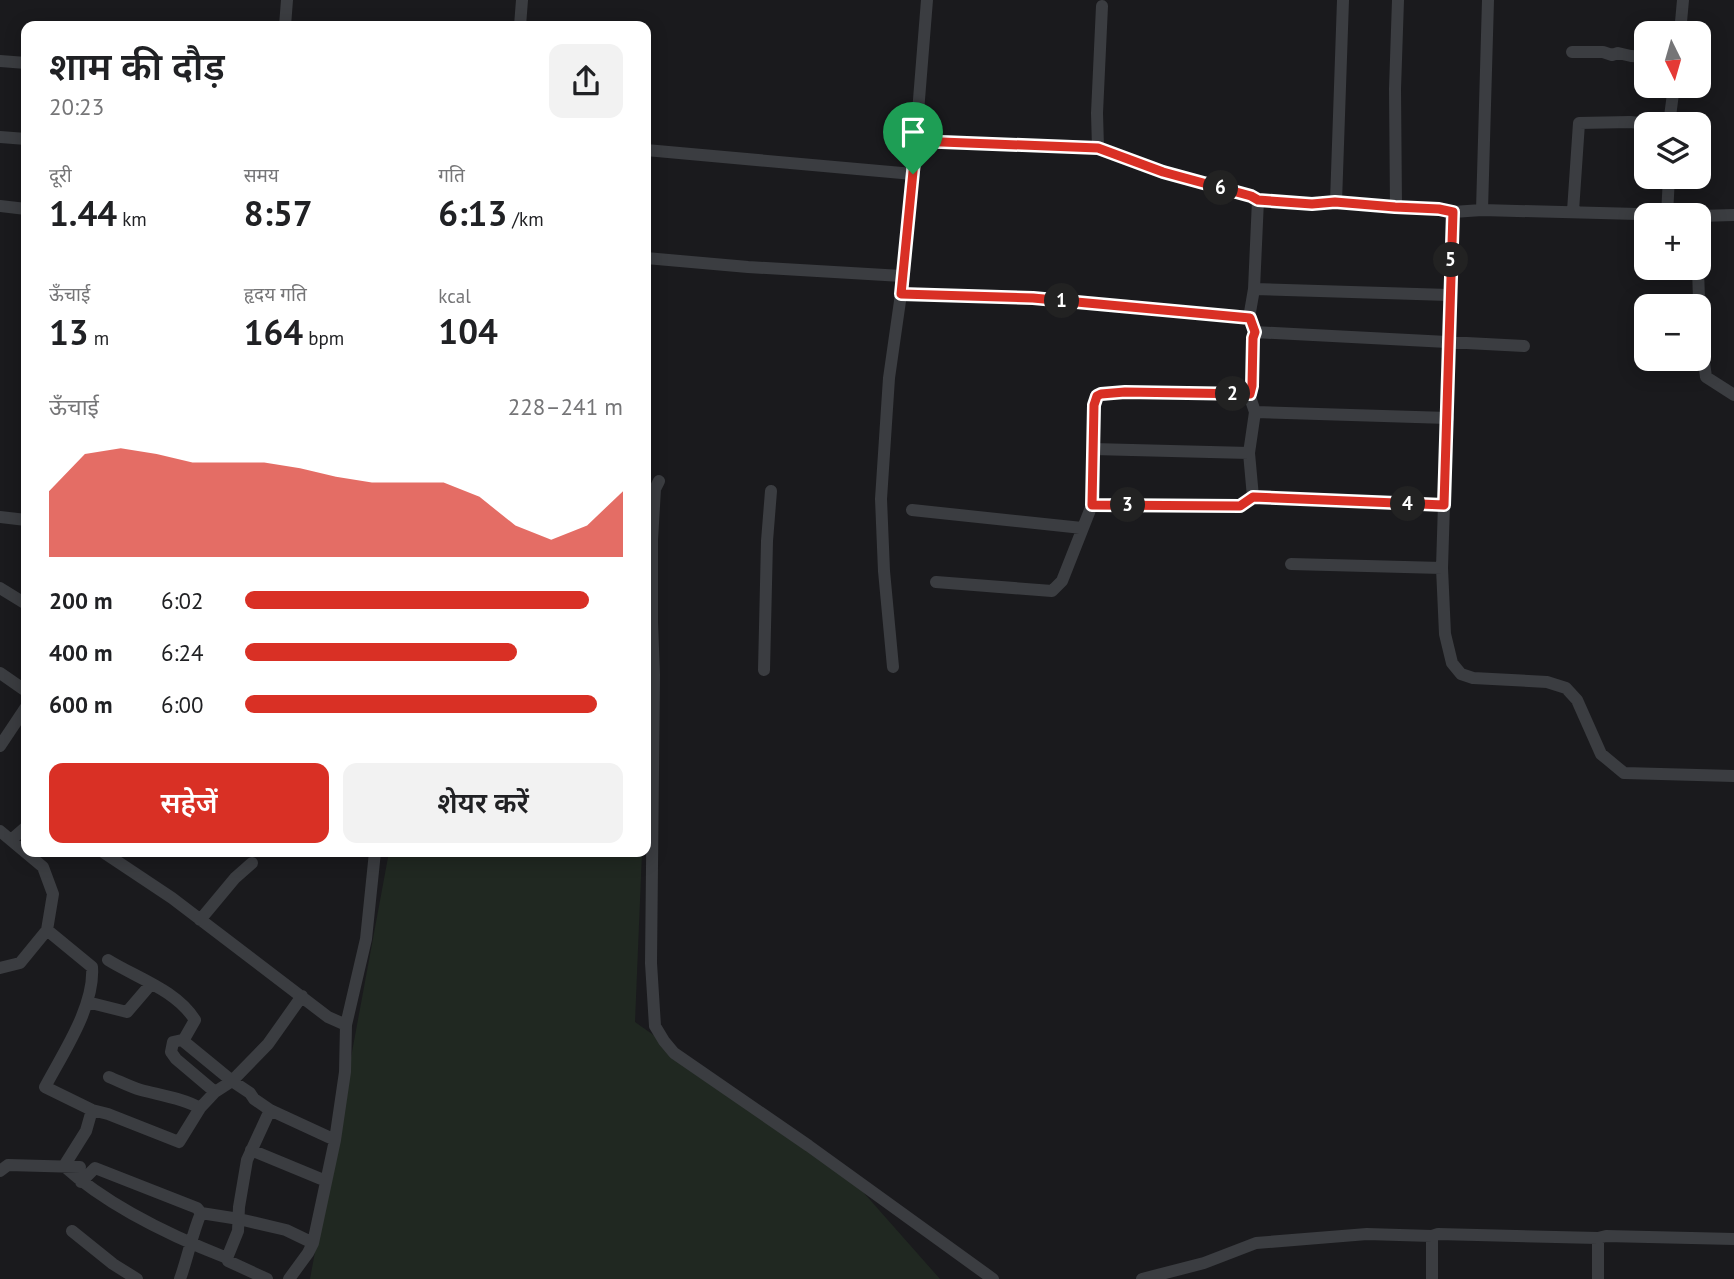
<!DOCTYPE html>
<html lang="hi">
<head>
<meta charset="utf-8">
<style>
  body { margin:0; font-family:"PT Sans","Noto Sans Devanagari",sans-serif; background:#f2f2f2; color:#202124; height:100vh; display:flex; flex-direction:column; font-size:26px; white-space:nowrap }
  * { box-sizing:border-box; margin:0 }
  p { font-size:23px; color:#757577 }
  .icon { flex:none; width:38px; height:38px; fill:none; stroke:currentColor; stroke-width:2; stroke-linecap:round; stroke-linejoin:round }
  .map { position:relative; flex:1; overflow:hidden }
  .side { position:absolute; left:21px; top:21px; width:630px; height:836px; display:flex; flex-direction:column; background:#fff; border-radius:14px; box-shadow:0 4px 18px #0003 }
  .side>* { flex:none }
  .needle { width:46px; rotate:175deg }
  .tools { position:absolute; left:1634px; top:21px; display:grid; gap:14px }
  .tools a { display:grid; place-items:center; width:77px; height:77px; border-radius:14px; background:#fff; box-shadow:0 4px 18px #0003; font-size:35px }
  .pin { position:absolute; display:grid; place-items:center; width:60px; height:60px; color:#fff; margin:-72px -30px; border-radius:50% 50% 50% 0; rotate:-45deg; box-shadow:0 0 7px #0007 }
  .pin .icon { rotate:45deg }
  .km { position:absolute; width:35px; height:35px; margin:-18px; border-radius:50%; background:#222; color:#fff; font-size:19px; line-height:35px; text-align:center }
  .round { display:grid; place-items:center; flex:none; width:74px; height:74px; border-radius:14px; background:#f2f2f2 }
  .head { display:flex; align-items:center; justify-content:space-between; height:119px; padding:0 28px }
  h1 { font-size:38px; font-weight:600; line-height:52px }
  .metrics { display:grid; grid-template-columns:repeat(3,1fr); gap:10px; height:119px; padding:7px 28px }
  .metrics div { display:grid; align-content:center }
  .metrics b { font-size:35px; font-weight:600 }
  .metrics small { font-size:19px; font-weight:400 }
  .metrics p { font-size:19px }
  .chart { height:196px; padding:14px 28px }
  .chart p { display:flex; justify-content:space-between }
  .chart svg { width:100%; height:126px; margin-top:7px; fill:#d93025; opacity:.7 }
  .primary-button { display:flex; gap:14px; margin-top:auto; padding:14px 28px }
  .primary-button a { flex:1; height:80px; border-radius:14px; background:#d93025; color:#fff; font-size:28px; font-weight:600; line-height:80px; text-align:center }
  .primary-button a+a { background:#f2f2f2; color:#202124 }
  ul { padding:0 28px; list-style:none; font-size:23px }
  li { display:grid; grid-template-columns:112px 84px 1fr; align-items:center; height:52px }
  li i { height:18px; border-radius:9px; background:#d93025 }
  .map>svg:first-child { display:block }
</style>
</head>
<body>
<div class="map">
<svg width="1734" height="1279" viewBox="0 0 1734 1279">
  <rect width="100%" height="100%" fill="#1a1a1d"/>
  <!-- green -->
  <path fill="#202821" d="M 389,852 L 642,852 L 635,1022 L 841,1167 L 940,1279 L 310,1279 Z"/>
  <g fill="none" stroke-linecap="round" stroke-linejoin="round">
    <!-- minor -->
    <path stroke="#3b3d41" stroke-width="12" d="M 285,26 L 287,0
      M 520,26 L 522,0
      M 1680,33 L 1683,0
      M 1572,52 L 1603,52 L 1612,55 L 1618,53 L 1631,56 L 1647,57
      M 0,61 L 26,63
      M 1669,124 L 1674,86
      M 0,137 L 26,139
      M 916,141 L 1098,148 L 1163,172 L 1251,196 L 1258,200 L 1312,204 L 1336,202 L 1396,207 L 1439,209 L 1453,212 L 1482,210 L 1676,215
      M 1098,148 L 1097,113 L 1102,6
      M 646,150 L 913,174
      M 1336,202 L 1343,0
      M 0,206 L 26,209
      M 1396,207 L 1395,89 L 1398,0
      M 1482,210 L 1488,0
      M 1573,211 L 1579,123 L 1630,122 L 1649,124
      M 1453,212 L 1442,568 L 1445,634 L 1452,663 L 1461,674 L 1473,678 L 1547,682 L 1566,688 L 1577,700 L 1601,754 L 1624,773 L 1734,776
      M 1667,215 L 1669,177
      M 1699,216 L 1734,215
      M 646,258 L 748,267 L 902,276
      M 1698,268 L 1700,333 L 1706,377 L 1734,395
      M 1254,289 L 1449,295
      M 901,294 L 1033,298 L 1249,318
      M 1255,332 L 1524,346
      M 1255,412 L 1448,418
      M 1093,449 L 1249,453
      M 659,481 L 655,489 L 652,540 L 652,622 L 654,675 L 651,963 L 655,1026 L 664,1041 L 674,1053 L 809,1146 L 993,1279
      M 1253,497 L 1249,453 L 1255,412 L 1249,394 L 1252,386 L 1253,338 L 1255,332 L 1249,318 L 1254,289 L 1258,200
      M 1092,505 L 1240,506 L 1253,497 L 1444,505
      M 912,510 L 1082,528
      M 0,517 L 26,520
      M 1291,564 L 1442,568
      M 936,582 L 1052,591 L 1062,581 L 1092,505 L 1094,405 L 1097,396 L 1101,394 L 1125,392 L 1249,394
      M 0,588 L 26,604
      M 893,667 L 884,571 L 881,499 L 889,378 L 901,294 L 913,174 L 927,0
      M 764,670 L 767,541 L 771,491
      M 0,673 L 26,691
      M 0,746 L 26,707
      M 0,831 L 43,867 L 53,894 L 47,930 L 20,963 L 0,968
      M 11,840 L 26,827
      M 103,852 L 172,898 L 328,1017 L 346,1025
      M 200,920 L 235,878 L 252,863
      M 47,930 L 92,967 C 95,1006 63,1053 45,1087 L 92,1110 L 108,1114 L 179,1142 L 200,1108 L 215,1092 L 232,1081 L 268,1044 L 302,996
      M 108,960 C 137,978 176,990 195,1020 L 183,1041
      M 87,1002 L 127,1012 L 151,984
      M 109,1077 C 119,1081 130,1087 141,1090 C 160,1095 182,1098 200,1108
      M 215,1092 L 176,1059 L 171,1052 L 173,1042 L 182,1040 L 232,1081 L 250,1093 L 254,1099 L 270,1110 L 335,1140
      M 92,1110 L 86,1131 L 64,1166 C 109,1207 171,1236 227,1258 L 228,1261 L 267,1279
      M 251,1150 L 326,1181
      M 0,1171 L 8,1165 L 80,1167
      M 81,1182 L 95,1168 L 197,1208 L 201,1213 L 239,1219 L 286,1230 L 313,1243
      M 72,1231 L 113,1264 L 137,1279
      M 1432,1236 L 1438,1234 L 1598,1238 L 1606,1236 L 1734,1239
      M 227,1258 L 238,1231 L 239,1207 L 247,1160 L 270,1110
      M 180,1279 C 188,1257 192,1234 201,1213
      M 289,1279 L 308,1253 L 313,1243 L 335,1140 L 345,1072 L 346,1025 L 366,939 L 375,852
      M 1142,1279 L 1204,1263 L 1256,1243 L 1367,1234 L 1432,1236 L 1432,1279
      M 1598,1279 L 1598,1238"/>
  </g>
  <g fill="none" stroke-linecap="round" stroke-linejoin="round">
    <defs>
      <path id="route" d="M 916,141 L 1098,148 L 1163,172 L 1251,196 L 1258,200 L 1312,204 L 1335,202 L 1395,207 L 1439,209 L 1453,212 L 1444,505 L 1253,497 L 1240,506 L 1092,505 L 1094,405 L 1097,396 L 1101,394 L 1125,392 L 1250,394 L 1252,386 L 1253,338 L 1255,332 L 1250,318 L 1033,298 L 901,294 Z"/>
    </defs>
    <!-- route casing -->
    <use href="#route" stroke="#fff" stroke-width="14"/>
    <!-- route -->
    <use href="#route" stroke="#d93025" stroke-width="9"/>
  </g>
</svg>
<div class="tools">
<a><svg class="needle" viewBox="-14 -14 28 28"><path d="M0-13l5 13h-10z" fill="#e53935"/><path d="M0 13l5-13h-10z" fill="#757577"/></svg></a>
<a><svg class="icon" aria-label="layers" viewBox="0 0 24 24"><path d="M12 4l9 5-9 5-9-5zM3 14l9 5 9-5"/></svg></a>
<a>+</a>
<a>−</a>
</div>
<div class="pin" style="left:913px;top:174px;background:#1e9e55"><svg class="icon" aria-label="arrive" viewBox="0 0 24 24"><path d="M6 21V4h12l-3 4 3 4H6"/></svg></div>
<b class="km" style="left:1062px;top:301px">1</b>
<b class="km" style="left:1233px;top:394px">2</b>
<b class="km" style="left:1128px;top:505px">3</b>
<b class="km" style="left:1408px;top:504px">4</b>
<b class="km" style="left:1451px;top:260px">5</b>
<b class="km" style="left:1221px;top:188px">6</b>
<section class="side">
<div class="head"><div><h1>शाम की दौड़</h1><p>20:23</p></div><a class="round"><svg class="icon" aria-label="share" viewBox="0 0 24 24"><path d="M12 15V3M7 8l5-5 5 5M5 13v7h14v-7"/></svg></a></div>
<div class="metrics">
<div><p>दूरी</p><b>1.44<small> km</small></b></div>
<div><p>समय</p><b>8:57</b></div>
<div><p>गति</p><b>6:13<small> /km</small></b></div>
</div>
<div class="metrics">
<div><p>ऊँचाई</p><b>13<small> m</small></b></div>
<div><p>हृदय गति</p><b>164<small> bpm</small></b></div>
<div><p>kcal</p><b>104</b></div>
</div>
<div class="chart"><p><span>ऊँचाई</span>228–241 m</p>
<svg viewBox="0 0 160 44" preserveAspectRatio="none"><path d="M0 44V21L10 8L20 6L30 8L40 11L50 11L60 11L70 13L80 16L90 18L100 18L110 18L120 23L130 33L140 38L150 33L160 21V44z"/></svg>
</div>
<ul>
<li><b>200 m</b>6:02<i style="width:91%"></i></li>
<li><b>400 m</b>6:24<i style="width:72%"></i></li>
<li><b>600 m</b>6:00<i style="width:93%"></i></li>
</ul>
<div class="primary-button"><a>सहेजें</a><a>शेयर करें</a></div>
</section>
</div>
</body>
</html>
